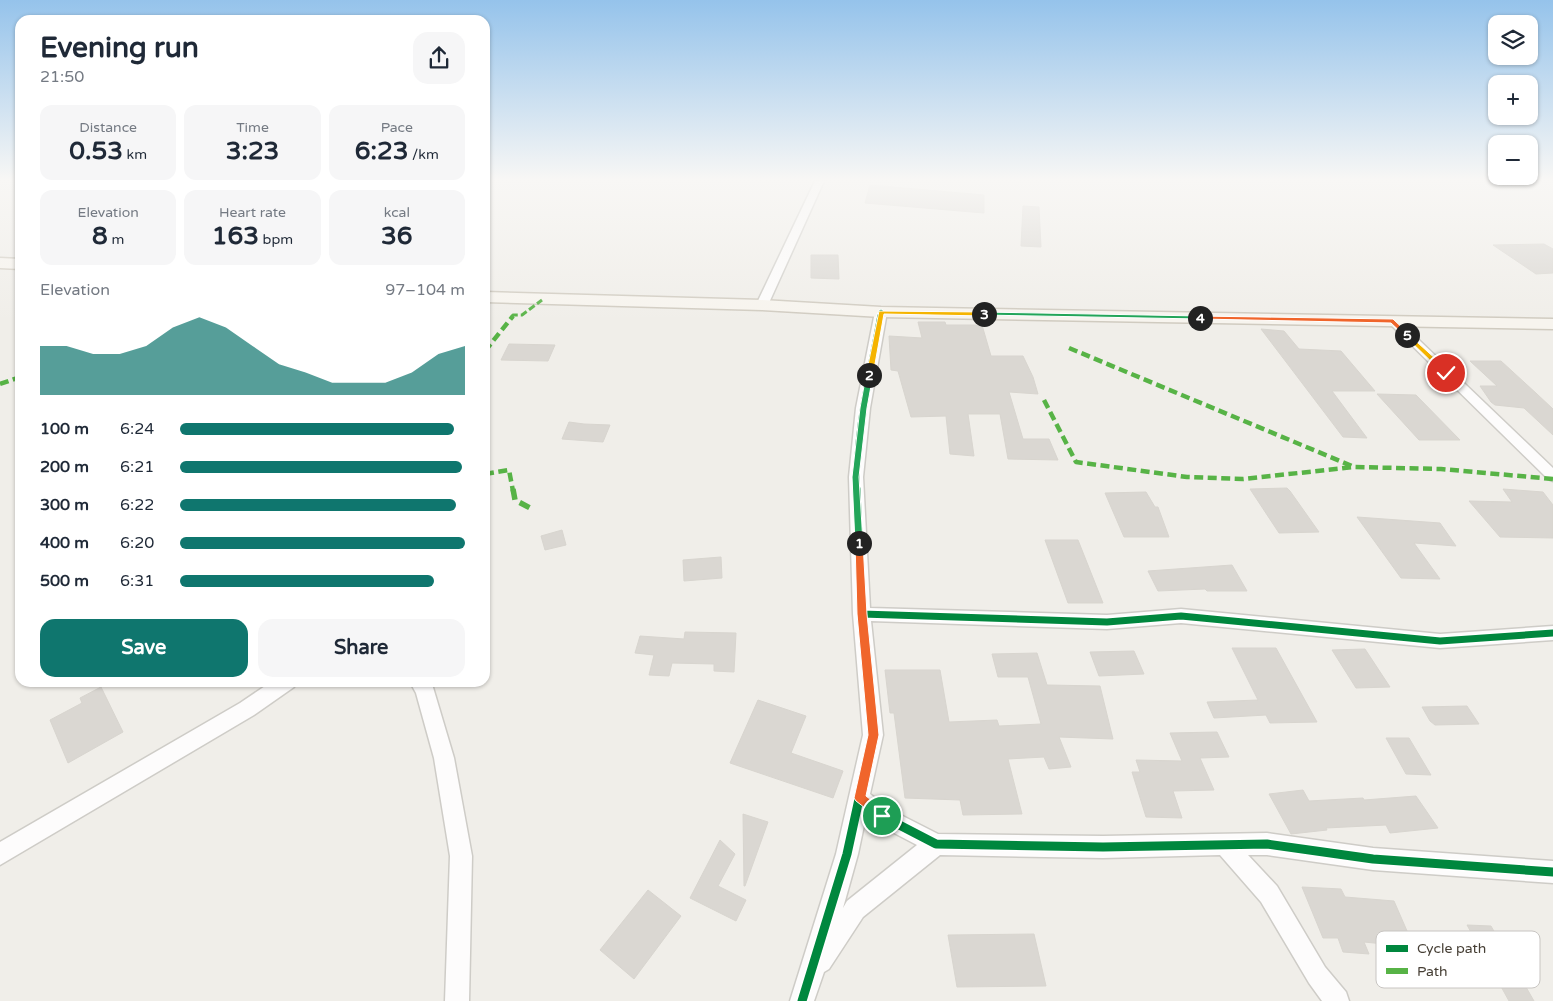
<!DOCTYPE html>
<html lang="en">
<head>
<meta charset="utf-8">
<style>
  body { margin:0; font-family:"Varela Round",sans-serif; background:#f6f6f7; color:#1f2937; height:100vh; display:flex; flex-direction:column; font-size:19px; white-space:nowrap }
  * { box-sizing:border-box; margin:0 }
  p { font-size:16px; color:#747a83 }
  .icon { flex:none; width:28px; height:28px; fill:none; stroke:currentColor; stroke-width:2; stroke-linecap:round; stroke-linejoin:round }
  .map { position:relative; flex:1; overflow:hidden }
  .side { position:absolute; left:15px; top:15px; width:475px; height:672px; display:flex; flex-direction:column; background:#fff; border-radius:15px; box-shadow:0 1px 4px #0004 }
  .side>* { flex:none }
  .buttons { position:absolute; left:1488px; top:15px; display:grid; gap:10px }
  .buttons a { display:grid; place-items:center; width:50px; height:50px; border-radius:10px; background:#fff; box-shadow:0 1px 4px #0004; font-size:25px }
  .pin { position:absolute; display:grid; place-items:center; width:42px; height:42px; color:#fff; margin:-21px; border:2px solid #fff; border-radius:50%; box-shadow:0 1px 5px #0007 }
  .km { position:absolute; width:25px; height:25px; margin:-12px; border-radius:50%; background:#222; color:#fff; font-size:14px; line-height:25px; text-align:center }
  .round { display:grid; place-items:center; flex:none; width:52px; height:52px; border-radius:15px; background:#f6f6f7 }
  .head { display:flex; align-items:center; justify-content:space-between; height:85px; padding:0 25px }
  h1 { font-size:28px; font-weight:700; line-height:38px }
  .metrics { display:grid; grid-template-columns:repeat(3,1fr); gap:8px; height:85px; padding:5px 25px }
  .metrics div { display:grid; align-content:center; border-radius:12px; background:#f6f6f7; text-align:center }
  .metrics b { font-size:25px; font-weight:700 }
  .metrics small { font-size:14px; font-weight:400 }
  .metrics p { font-size:14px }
  .chart { height:140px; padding:10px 25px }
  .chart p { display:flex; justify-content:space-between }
  .chart svg { width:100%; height:90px; margin-top:5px; fill:#0f766e; opacity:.7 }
  .button { display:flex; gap:10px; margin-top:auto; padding:10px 25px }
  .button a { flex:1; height:58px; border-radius:15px; background:#0f766e; color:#fff; font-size:20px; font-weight:700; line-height:58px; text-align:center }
  .button a+a { background:#f6f6f7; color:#1f2937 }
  ul { padding:0 25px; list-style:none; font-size:16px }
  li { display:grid; grid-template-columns:80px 60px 1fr; align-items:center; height:38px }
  li i { height:12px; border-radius:6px; background:#0f766e }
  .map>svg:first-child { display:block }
</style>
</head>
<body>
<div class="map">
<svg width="1553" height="1001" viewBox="0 0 1553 1001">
  <rect width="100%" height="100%" fill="#f0eee9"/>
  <!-- building -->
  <path fill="#dad7d2" stroke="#d8d5cf" d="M 870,185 L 984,195 L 984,213 L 865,203 Z
    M 1023,206 L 1039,207 L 1041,247 L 1021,246 Z
    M 1544,244 L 1553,249 L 1553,273 L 1536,274 L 1493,245 Z
    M 811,255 L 838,255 L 839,279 L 811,278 Z
    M 918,322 L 945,322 L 946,325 L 982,325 L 991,356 L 1023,356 L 1033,377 L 1038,394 L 1009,392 L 1023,439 L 1049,439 L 1058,460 L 1008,459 L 1000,414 L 968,414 L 974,456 L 950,454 L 946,416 L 911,417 L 898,371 L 891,370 L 889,336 L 922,338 Z
    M 1261,329 L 1284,331 L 1299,349 L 1341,351 L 1375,391 L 1332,391 L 1367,438 L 1343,437 Z
    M 509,344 L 555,345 L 548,361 L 501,360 Z
    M 1470,361 L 1501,361 L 1537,394 L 1553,409 L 1553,435 L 1524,408 L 1495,405 L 1491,402 L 1480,386 L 1497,386 Z
    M 1377,394 L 1416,395 L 1460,440 L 1419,440 Z
    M 569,422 L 584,424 L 610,425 L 603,442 L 562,439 Z
    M 1287,488 L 1290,491 L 1319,532 L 1279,533 L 1250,489 Z
    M 1503,489 L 1543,492 L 1553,505 L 1553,538 L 1500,537 L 1469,501 L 1512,502 Z
    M 1146,492 L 1155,507 L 1158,507 L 1169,537 L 1124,537 L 1105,493 Z
    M 1357,517 L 1440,523 L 1456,546 L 1414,543 L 1440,579 L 1401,578 Z
    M 562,530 L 566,545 L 545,550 L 541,536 Z
    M 1045,540 L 1078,540 L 1103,603 L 1068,603 Z
    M 721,557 L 722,578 L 684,581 L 683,560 Z
    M 1232,565 L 1247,591 L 1207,591 L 1205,589 L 1158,591 L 1148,571 Z
    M 685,632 L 736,633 L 734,672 L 714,671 L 714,664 L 672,663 L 669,676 L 649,675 L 654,655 L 635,653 L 640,636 L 684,639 Z
    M 1232,648 L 1276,648 L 1317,722 L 1270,723 L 1266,715 L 1214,718 L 1207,702 L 1258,700 Z
    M 1365,649 L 1390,687 L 1356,688 L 1332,650 Z
    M 1134,651 L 1144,674 L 1099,676 L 1090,652 Z
    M 1037,653 L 1047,685 L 1100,686 L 1113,739 L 1059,737 L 1071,767 L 1049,769 L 1044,757 L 1008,759 L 1022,814 L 963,815 L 960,800 L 905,798 L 894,713 L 890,713 L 885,670 L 940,670 L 949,722 L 997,720 L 999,726 L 1041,724 L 1028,677 L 998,677 L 992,654 Z
    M 101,687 L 123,732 L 68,763 L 50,720 L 82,703 L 80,698 Z
    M 758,700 L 806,716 L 791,753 L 843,771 L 833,798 L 730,763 Z
    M 1467,706 L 1479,724 L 1435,725 L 1430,721 L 1422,707 Z
    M 1217,732 L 1229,757 L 1200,758 L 1214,790 L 1173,791 L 1182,818 L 1146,817 L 1132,772 L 1140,772 L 1136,760 L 1182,761 L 1170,733 Z
    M 1386,738 L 1409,738 L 1431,775 L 1406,774 Z
    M 1303,790 L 1309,801 L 1363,798 L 1364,800 L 1416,796 L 1438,828 L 1390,833 L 1386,825 L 1326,828 L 1327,830 L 1291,834 L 1269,794 Z
    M 743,814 L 768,822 L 745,886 L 744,886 Z
    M 720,840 L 735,854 L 718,886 L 746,900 L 736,921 L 690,898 Z
    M 1302,887 L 1341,889 L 1345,897 L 1394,901 L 1414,947 L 1364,942 L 1369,954 L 1343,952 L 1338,938 L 1323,938 Z
    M 648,890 L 681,916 L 634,979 L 600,950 Z
    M 1467,925 L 1491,926 L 1534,1001 L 1509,1001 Z
    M 1034,934 L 1046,986 L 957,987 L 948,935 Z"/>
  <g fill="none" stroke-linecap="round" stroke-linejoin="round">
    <defs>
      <path id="street" d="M 815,181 L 824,181 L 768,305 L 766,307 L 758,307 L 756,305 Z
        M 881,309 L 887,312 L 870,408 L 863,477 L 870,608 L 1107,615 L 1181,609 L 1440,634 L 1553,626 L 1553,640 L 1440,648 L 1181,623 L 1107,629 L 871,621 L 883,735 L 870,794 L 889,809 L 938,834 L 1103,836 L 1267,833 L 1373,848 L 1553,861 L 1553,883 L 1373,870 L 1267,855 L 1248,855 L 1277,886 L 1325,967 L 1346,992 L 1349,1001 L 1322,1001 L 1309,983 L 1261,902 L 1220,855 L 1103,858 L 940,855 L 863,917 L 829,969 L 824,972 L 814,1001 L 790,1001 L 836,854 L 863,735 L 853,614 L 849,477 L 856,408 L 875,312 ZM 866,816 L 875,823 L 917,845 L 847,901 L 843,908 L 858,854 Z
        M 1393,318 L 1397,319 L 1553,468 L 1553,481 L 1548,479 L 1389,323 L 1387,321 Z
        M 271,682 L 296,682 L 294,687 L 254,715 L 0,865 L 0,842 L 240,703 Z
        M 410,682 L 430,682 L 432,684 L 454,758 L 472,856 L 469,1001 L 445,1001 L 450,856 L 434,758 L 416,693 Z"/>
      <path id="secondary" d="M 0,258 L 20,259 L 20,269 L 0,268 Z
        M 485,292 L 762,300 L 881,307 L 1553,319 L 1553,329 L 881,317 L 762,310 L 485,302 Z"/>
    </defs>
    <!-- street casing -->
    <use href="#street" stroke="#ceccc7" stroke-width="3"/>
    <!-- secondary casing -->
    <use href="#secondary" stroke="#d0cbc0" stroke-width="3"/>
    <!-- street -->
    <use href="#street" fill="#fdfcfc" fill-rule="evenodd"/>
    <!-- secondary -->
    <use href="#secondary" fill="#f7f4ee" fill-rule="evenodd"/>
    <!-- quiet-far2 -->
    <path stroke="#57b346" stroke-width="3" stroke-dasharray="7 3" stroke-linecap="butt" d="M 512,317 L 513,315 L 522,315 L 542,300"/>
    <!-- quiet-far1 -->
    <path stroke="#57b346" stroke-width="4.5" stroke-dasharray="9 4.5" stroke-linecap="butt" d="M 1069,348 L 1352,466
      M 485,351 L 513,316
      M 0,384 L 20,377
      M 1044,400 L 1076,462 L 1187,477 L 1243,479 L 1354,467 L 1441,469 L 1553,479
      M 485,474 L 509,470 L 513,491"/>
    <!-- quiet -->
    <path stroke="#57b346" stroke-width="5.5" stroke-dasharray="11 5.5" stroke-linecap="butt" d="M 513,489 L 515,500 L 532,509"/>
    <defs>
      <path id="cycleway-far3" d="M 880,317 L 881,312"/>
      <path id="cycleway-far2" d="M 857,491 C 854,432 870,373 880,316"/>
      <path id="cycleway-far1" d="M 857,489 L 862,614 L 871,714
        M 862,614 L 1107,622 L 1181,616 L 1440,641 L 1553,633"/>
      <path id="cycleway" d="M 860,798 L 882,816 L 936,844 L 1103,847 L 1267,844 L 1373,859 L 1553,872
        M 802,1001 L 847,854 L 873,735 L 871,713"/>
    </defs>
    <!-- cycleway-far3 casing -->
    <use href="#cycleway-far3" stroke="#fff" stroke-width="6"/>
    <!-- cycleway-far2 casing -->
    <use href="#cycleway-far2" stroke="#fff" stroke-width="8"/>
    <!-- cycleway-far1 casing -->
    <use href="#cycleway-far1" stroke="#fff" stroke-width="10"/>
    <!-- cycleway casing -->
    <use href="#cycleway" stroke="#fff" stroke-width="12"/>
    <!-- cycleway-far3 -->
    <use href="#cycleway-far3" stroke="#00873e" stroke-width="4.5"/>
    <!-- cycleway-far2 -->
    <use href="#cycleway-far2" stroke="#00873e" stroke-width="5.5"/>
    <!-- cycleway-far1 -->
    <use href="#cycleway-far1" stroke="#00873e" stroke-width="7"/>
    <!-- cycleway -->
    <use href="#cycleway" stroke="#00873e" stroke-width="9"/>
  </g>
  <!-- sky -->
  <linearGradient id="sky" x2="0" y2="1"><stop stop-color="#95c3eb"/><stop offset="0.56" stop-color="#f8f7f5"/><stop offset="1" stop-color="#f8f7f5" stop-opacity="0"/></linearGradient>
  <rect width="1553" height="321" fill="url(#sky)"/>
  <!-- split-1 -->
  <path fill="#f0652b" stroke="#fff" d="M 859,540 L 863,543 L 867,614 L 879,735 L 866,796 L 886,812 L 887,816 L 886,820 L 882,821 L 856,801 L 854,798 L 868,735 L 857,614 L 855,543 Z"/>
  <!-- split-2 -->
  <path fill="#22a559" stroke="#fff" d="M 869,373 L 873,375 L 867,408 L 859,477 L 863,543 L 859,546 L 855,543 L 852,477 L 860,408 L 866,375 Z"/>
  <!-- split-3 -->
  <path fill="#f5b400" stroke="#fff" d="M 879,311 L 984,312 L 987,314 L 984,316 L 884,314 L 873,375 L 869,377 L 866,375 Z"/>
  <!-- split-4 -->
  <path fill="#22a559" stroke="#fff" d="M 984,312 L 1200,316 L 1203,318 L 1200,319 L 981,315 Z"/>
  <!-- split-5 -->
  <path fill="#f0652b" stroke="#fff" d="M 1198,316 L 1393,319 L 1410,335 L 1405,336 L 1391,323 L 1200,319 L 1197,318 Z"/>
  <!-- split-6 -->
  <path fill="#f5b400" stroke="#fff" d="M 1407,333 L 1449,371 L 1449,374 L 1444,374 L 1405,336 L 1404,335 Z"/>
  <!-- legend -->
  <rect x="1376" y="931" width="164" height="57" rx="8" fill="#fff" stroke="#c8c5c2" stroke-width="1"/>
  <rect x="1386" y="945" width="22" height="7" fill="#00873e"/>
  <rect x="1386" y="968" width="22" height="6" fill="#57b346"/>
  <g font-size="14" fill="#463f35">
    <text x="1417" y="953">Cycle path</text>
    <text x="1417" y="976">Path</text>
  </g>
</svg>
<div class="buttons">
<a><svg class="icon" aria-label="layers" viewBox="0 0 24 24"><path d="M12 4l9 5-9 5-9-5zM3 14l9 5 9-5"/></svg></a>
<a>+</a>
<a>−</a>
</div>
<div class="pin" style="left:882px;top:816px;background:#1e9e55"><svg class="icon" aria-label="arrive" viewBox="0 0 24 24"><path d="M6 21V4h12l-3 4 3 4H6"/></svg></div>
<div class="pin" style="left:1446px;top:373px;background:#d93025"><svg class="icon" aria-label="check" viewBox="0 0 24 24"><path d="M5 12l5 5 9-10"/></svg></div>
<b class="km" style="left:859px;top:543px">1</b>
<b class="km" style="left:869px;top:375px">2</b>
<b class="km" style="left:984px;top:314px">3</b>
<b class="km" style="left:1200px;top:318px">4</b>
<b class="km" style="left:1407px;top:335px">5</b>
<section class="side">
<div class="head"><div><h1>Evening run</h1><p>21:50</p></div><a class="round"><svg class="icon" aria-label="share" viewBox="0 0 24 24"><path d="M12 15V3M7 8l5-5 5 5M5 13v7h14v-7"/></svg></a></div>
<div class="metrics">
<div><p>Distance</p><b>0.53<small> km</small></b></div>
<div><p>Time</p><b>3:23</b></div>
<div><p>Pace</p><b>6:23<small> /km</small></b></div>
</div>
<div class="metrics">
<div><p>Elevation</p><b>8<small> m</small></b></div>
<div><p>Heart rate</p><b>163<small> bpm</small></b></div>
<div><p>kcal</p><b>36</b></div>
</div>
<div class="chart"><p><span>Elevation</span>97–104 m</p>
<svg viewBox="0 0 160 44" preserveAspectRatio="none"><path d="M0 44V20L10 20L20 24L30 24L40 20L50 11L60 6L70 11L80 20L90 29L100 33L110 38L120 38L130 38L140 33L150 24L160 20V44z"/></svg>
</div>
<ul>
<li><b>100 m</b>6:24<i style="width:96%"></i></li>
<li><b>200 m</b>6:21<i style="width:99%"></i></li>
<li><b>300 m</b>6:22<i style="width:97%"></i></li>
<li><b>400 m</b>6:20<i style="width:100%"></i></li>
<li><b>500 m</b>6:31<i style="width:89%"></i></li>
</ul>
<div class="button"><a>Save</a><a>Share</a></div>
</section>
</div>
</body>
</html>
